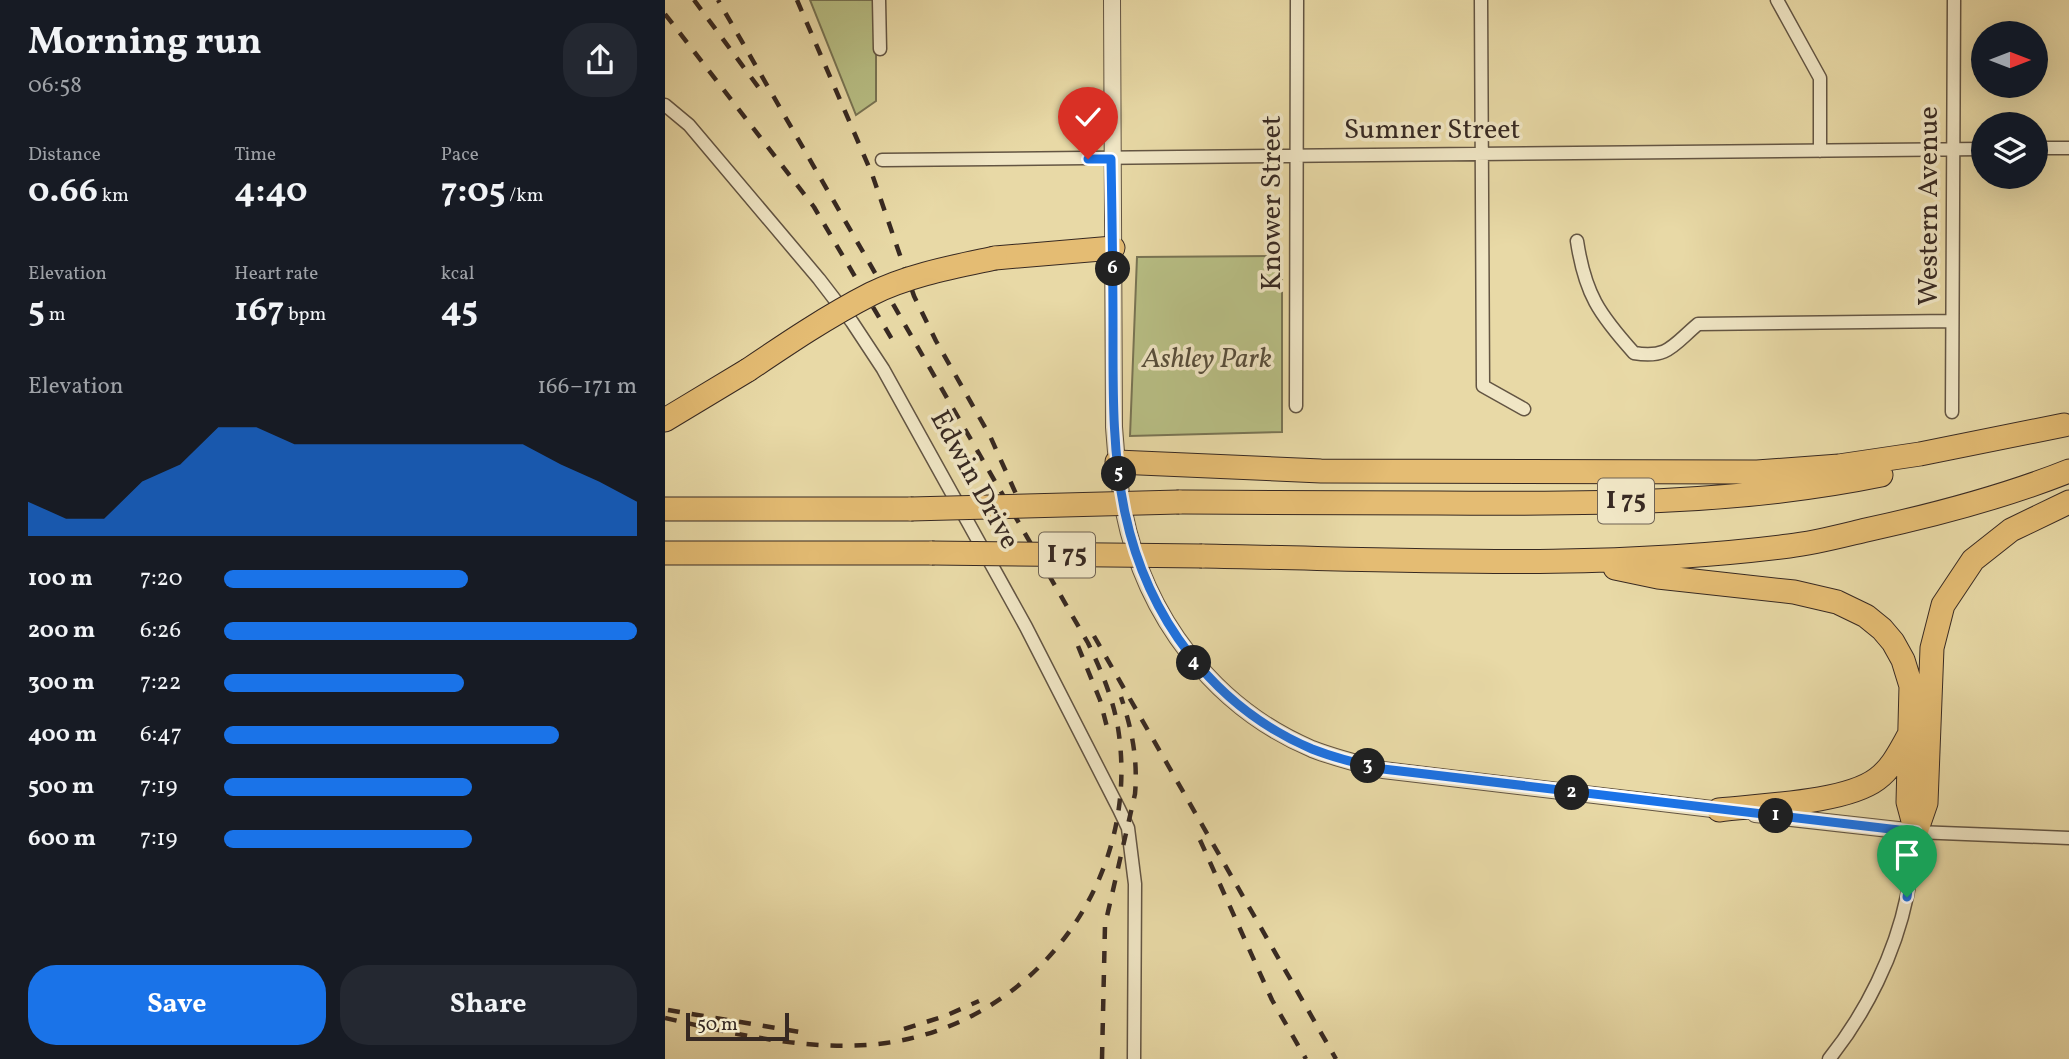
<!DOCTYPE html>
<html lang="en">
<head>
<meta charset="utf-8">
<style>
  body { margin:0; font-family:Vollkorn,serif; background:#242831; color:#f1f3f6; height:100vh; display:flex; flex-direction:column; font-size:26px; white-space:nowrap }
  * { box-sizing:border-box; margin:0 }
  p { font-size:23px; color:#9ea1a6 }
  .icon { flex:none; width:38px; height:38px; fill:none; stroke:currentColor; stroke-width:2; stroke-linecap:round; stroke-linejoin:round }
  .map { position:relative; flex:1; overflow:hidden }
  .details { display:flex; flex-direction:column; background:#171b24; width:665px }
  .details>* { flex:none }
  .needle { width:46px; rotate:90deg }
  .fabs { position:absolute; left:1306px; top:21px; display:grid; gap:14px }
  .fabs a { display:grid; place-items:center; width:77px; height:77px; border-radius:50%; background:#171b24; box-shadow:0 7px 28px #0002; font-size:35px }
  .scale { position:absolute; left:21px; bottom:18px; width:103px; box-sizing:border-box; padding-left:7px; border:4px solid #372922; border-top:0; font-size:19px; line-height:24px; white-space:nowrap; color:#372922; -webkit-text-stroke:5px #f0e6c5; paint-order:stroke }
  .pin { position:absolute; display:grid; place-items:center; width:60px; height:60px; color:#fff; margin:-72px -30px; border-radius:50% 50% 50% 0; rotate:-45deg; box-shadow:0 0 7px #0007 }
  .pin .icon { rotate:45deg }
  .km { position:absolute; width:35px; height:35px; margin:-18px; border-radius:50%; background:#222; color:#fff; font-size:19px; line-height:35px; text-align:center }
  .round { display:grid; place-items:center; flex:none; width:74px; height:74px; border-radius:28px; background:#242831 }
  .overview { display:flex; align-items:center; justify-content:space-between; height:119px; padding:0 28px }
  h1 { font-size:38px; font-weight:700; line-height:52px }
  .figures { display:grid; grid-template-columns:repeat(3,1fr); gap:10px; height:119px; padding:7px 28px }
  .figures div { display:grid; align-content:center }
  .figures b { font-size:35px; font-weight:700 }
  .figures small { font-size:19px; font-weight:400 }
  .figures p { font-size:19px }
  .chart { height:196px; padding:14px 28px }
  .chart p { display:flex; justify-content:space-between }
  .chart svg { width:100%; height:126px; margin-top:7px; fill:#1a73e8; opacity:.7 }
  .cta { display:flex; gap:14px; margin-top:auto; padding:14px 28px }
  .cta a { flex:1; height:80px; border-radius:28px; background:#1a73e8; color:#fff; font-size:28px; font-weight:700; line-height:80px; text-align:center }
  .cta a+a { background:#242831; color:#f1f3f6 }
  ul { padding:0 28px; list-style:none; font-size:23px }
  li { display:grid; grid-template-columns:112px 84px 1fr; align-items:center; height:52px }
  li i { height:18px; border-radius:9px; background:#1a73e8 }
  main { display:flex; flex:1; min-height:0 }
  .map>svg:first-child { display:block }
</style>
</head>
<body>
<main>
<section class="details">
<div class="overview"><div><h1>Morning run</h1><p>06:58</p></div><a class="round"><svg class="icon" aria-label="share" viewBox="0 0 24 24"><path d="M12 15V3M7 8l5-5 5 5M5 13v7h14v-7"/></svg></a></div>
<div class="figures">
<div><p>Distance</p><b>0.66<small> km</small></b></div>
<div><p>Time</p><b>4:40</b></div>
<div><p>Pace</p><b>7:05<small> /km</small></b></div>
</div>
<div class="figures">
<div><p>Elevation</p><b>5<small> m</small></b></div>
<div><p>Heart rate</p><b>167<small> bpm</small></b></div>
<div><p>kcal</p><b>45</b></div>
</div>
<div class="chart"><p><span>Elevation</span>166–171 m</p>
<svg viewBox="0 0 160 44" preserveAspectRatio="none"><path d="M0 44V32L10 38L20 38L30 25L40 19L50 6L60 6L70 12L80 12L90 12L100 12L110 12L120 12L130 12L140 19L150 25L160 32V44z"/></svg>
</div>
<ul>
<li><b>100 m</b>7:20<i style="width:59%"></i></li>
<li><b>200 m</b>6:26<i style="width:100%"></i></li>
<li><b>300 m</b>7:22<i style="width:58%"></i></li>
<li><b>400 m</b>6:47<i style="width:81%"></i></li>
<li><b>500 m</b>7:19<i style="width:60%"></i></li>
<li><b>600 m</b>7:19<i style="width:60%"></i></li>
</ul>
<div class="cta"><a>Save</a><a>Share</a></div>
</section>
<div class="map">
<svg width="1404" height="1059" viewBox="0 0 1404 1059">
  <rect width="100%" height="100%" fill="#e8d9a6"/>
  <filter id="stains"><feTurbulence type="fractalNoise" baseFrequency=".00286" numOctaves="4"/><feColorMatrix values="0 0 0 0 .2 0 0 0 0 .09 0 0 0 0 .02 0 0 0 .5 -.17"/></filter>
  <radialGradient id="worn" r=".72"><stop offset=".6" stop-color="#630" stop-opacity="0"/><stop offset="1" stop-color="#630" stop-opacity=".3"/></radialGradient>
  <!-- green -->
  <path fill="#b8bf85" stroke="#787454" stroke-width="2" d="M 145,0 L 211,0 L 211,101 L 191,115 Z
    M 617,256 L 617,432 L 465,436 L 472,257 Z"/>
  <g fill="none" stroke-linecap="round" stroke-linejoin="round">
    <defs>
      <path id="minor" d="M 214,0 L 215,49
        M 816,0 L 818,386 L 859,409
        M 1112,0 L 1155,78 L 1155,151
        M 0,105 L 24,125 L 154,279 L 187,322 L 218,369 L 361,627 L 454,809 L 463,828 L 470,884 L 469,1059
        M 1370,148 L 1404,148
        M 217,160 L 1318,149
        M 912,241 C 920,294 934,314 969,353 C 1003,359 1008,345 1033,324 L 1287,321
        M 631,406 L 632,0
        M 1287,412 L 1289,0
        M 1164,1059 C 1201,1013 1230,954 1242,896 C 1246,875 1248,853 1251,832 L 1404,838"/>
      <path id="tertiary" d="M 447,0 L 449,427 C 451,455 454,484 459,512 C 480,616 548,707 647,749 C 670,758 694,764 718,770 L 1064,811
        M 1090,814 L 1251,832"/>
      <path id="motorway" d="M 330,258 L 448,248
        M 0,420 L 83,370
        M 452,462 L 656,471 L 1092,472 L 1174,466 L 1255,454 L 1399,425
        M 514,502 C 600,503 686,502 773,503 C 921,504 1070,505 1216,475
        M 0,509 L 246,509
        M 0,553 L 267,553
        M 537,556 C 733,559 929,571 1124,546 C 1150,543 1176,536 1201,530 C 1270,515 1339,497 1404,471
        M 950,568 L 993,577 L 1129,592 L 1172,602 L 1201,616 L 1217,629 L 1228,642 L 1238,660 L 1246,686 L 1243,802 L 1251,832
        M 1054,810 C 1096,805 1180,803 1212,779 C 1227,768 1235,751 1244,735
        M 1251,832 L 1261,803 L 1267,648 L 1278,605 L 1308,560 L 1346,530 L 1404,502"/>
    </defs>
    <!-- minor casing -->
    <use href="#minor" stroke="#635543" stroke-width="15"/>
    <!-- tertiary casing -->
    <use href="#tertiary" stroke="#635543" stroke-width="18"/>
    <!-- motorway casing -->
    <use href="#motorway" stroke="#372922" stroke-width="25"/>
    <!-- minor -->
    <use href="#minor" stroke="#f0e6c5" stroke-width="12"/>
    <!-- tertiary -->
    <use href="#tertiary" stroke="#f0e6c5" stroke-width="16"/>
    <!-- motorway -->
    <use href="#motorway" stroke="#e4bc73" stroke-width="23"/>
    <!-- rail -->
    <path stroke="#372922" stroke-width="4.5" stroke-dasharray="12 12" stroke-linecap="butt" d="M 29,0 L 94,88
      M 132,0 L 207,174 L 249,296 L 271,341 L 325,436 L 360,514
      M 0,14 L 149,207 L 228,341
      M 429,636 L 671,1059
      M 413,646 L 435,700 L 443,731
      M 535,840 L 607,1000 L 641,1059
      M 3,1010 L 141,1033
      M 0,1018 C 69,1034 150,1053 221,1043 C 372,1022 477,878 453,728 C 448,698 436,670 423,643 L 53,0
      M 239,1029 L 280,1016 L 314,1001
      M 437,1059 L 440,925 L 470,794 C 473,760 467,729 456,697"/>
    <defs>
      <path id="motorway-bridge" d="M 83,370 C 123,343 163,316 206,294 C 244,275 288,267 330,258
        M 246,509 L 514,502
        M 267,553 L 537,556"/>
    </defs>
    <!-- motorway-bridge casing -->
    <use href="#motorway-bridge" stroke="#372922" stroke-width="25" stroke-linecap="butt"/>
    <!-- motorway-bridge -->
    <use href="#motorway-bridge" stroke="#e4bc73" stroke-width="23"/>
  </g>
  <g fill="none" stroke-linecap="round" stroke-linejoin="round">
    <defs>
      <path id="route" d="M 423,159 L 446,159 C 447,215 448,272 448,328 C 448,390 447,452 460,513 C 482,617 548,707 647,749 C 670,758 694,764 718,769 L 1251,832 L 1242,897"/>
    </defs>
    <!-- route casing -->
    <use href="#route" stroke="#fff" stroke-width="14"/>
    <!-- route -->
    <use href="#route" stroke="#1a73e8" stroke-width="9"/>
  </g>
  <g text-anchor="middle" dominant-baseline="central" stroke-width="7" stroke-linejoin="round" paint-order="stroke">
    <!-- shield labels -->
    <g fill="#f0e6c5" stroke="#6e6253" stroke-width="2">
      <rect x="933" y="478.5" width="56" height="45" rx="5"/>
      <rect x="374" y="532.5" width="56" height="45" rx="5"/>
    </g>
    <g font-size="26" font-weight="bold" fill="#372922">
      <text x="961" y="501">I 75</text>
      <text x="402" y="555">I 75</text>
    </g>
    <!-- street labels -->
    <g font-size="28" fill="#372922" stroke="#f0e6c5">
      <text x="767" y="130">Sumner Street</text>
      <text transform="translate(607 203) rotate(-90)">Knower Street</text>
      <text transform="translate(1264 206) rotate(-90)">Western Avenue</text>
      <text transform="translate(309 480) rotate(61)">Edwin Drive</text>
    </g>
    <!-- park labels -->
    <g font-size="28" font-style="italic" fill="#574e3b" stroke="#f0e6c5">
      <text x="542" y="359">Ashley Park</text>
    </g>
  </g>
  <rect width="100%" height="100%" filter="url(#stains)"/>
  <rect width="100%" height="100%" fill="url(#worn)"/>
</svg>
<div class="fabs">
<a><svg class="needle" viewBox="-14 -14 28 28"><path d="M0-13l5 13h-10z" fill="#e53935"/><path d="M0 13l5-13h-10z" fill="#9ea1a6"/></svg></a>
<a><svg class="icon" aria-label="layers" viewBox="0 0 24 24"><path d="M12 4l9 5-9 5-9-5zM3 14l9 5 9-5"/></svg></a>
</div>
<div class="scale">50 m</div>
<div class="pin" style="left:1242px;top:897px;background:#1e9e55"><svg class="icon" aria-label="arrive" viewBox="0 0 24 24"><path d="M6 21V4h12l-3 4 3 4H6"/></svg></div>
<div class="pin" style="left:423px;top:159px;background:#d93025"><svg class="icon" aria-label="check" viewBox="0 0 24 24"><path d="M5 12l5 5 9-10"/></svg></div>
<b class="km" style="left:1111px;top:816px">1</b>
<b class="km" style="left:907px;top:793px">2</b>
<b class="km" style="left:703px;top:766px">3</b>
<b class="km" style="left:529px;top:663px">4</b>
<b class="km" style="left:454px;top:474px">5</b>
<b class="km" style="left:448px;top:269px">6</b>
</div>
</main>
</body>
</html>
